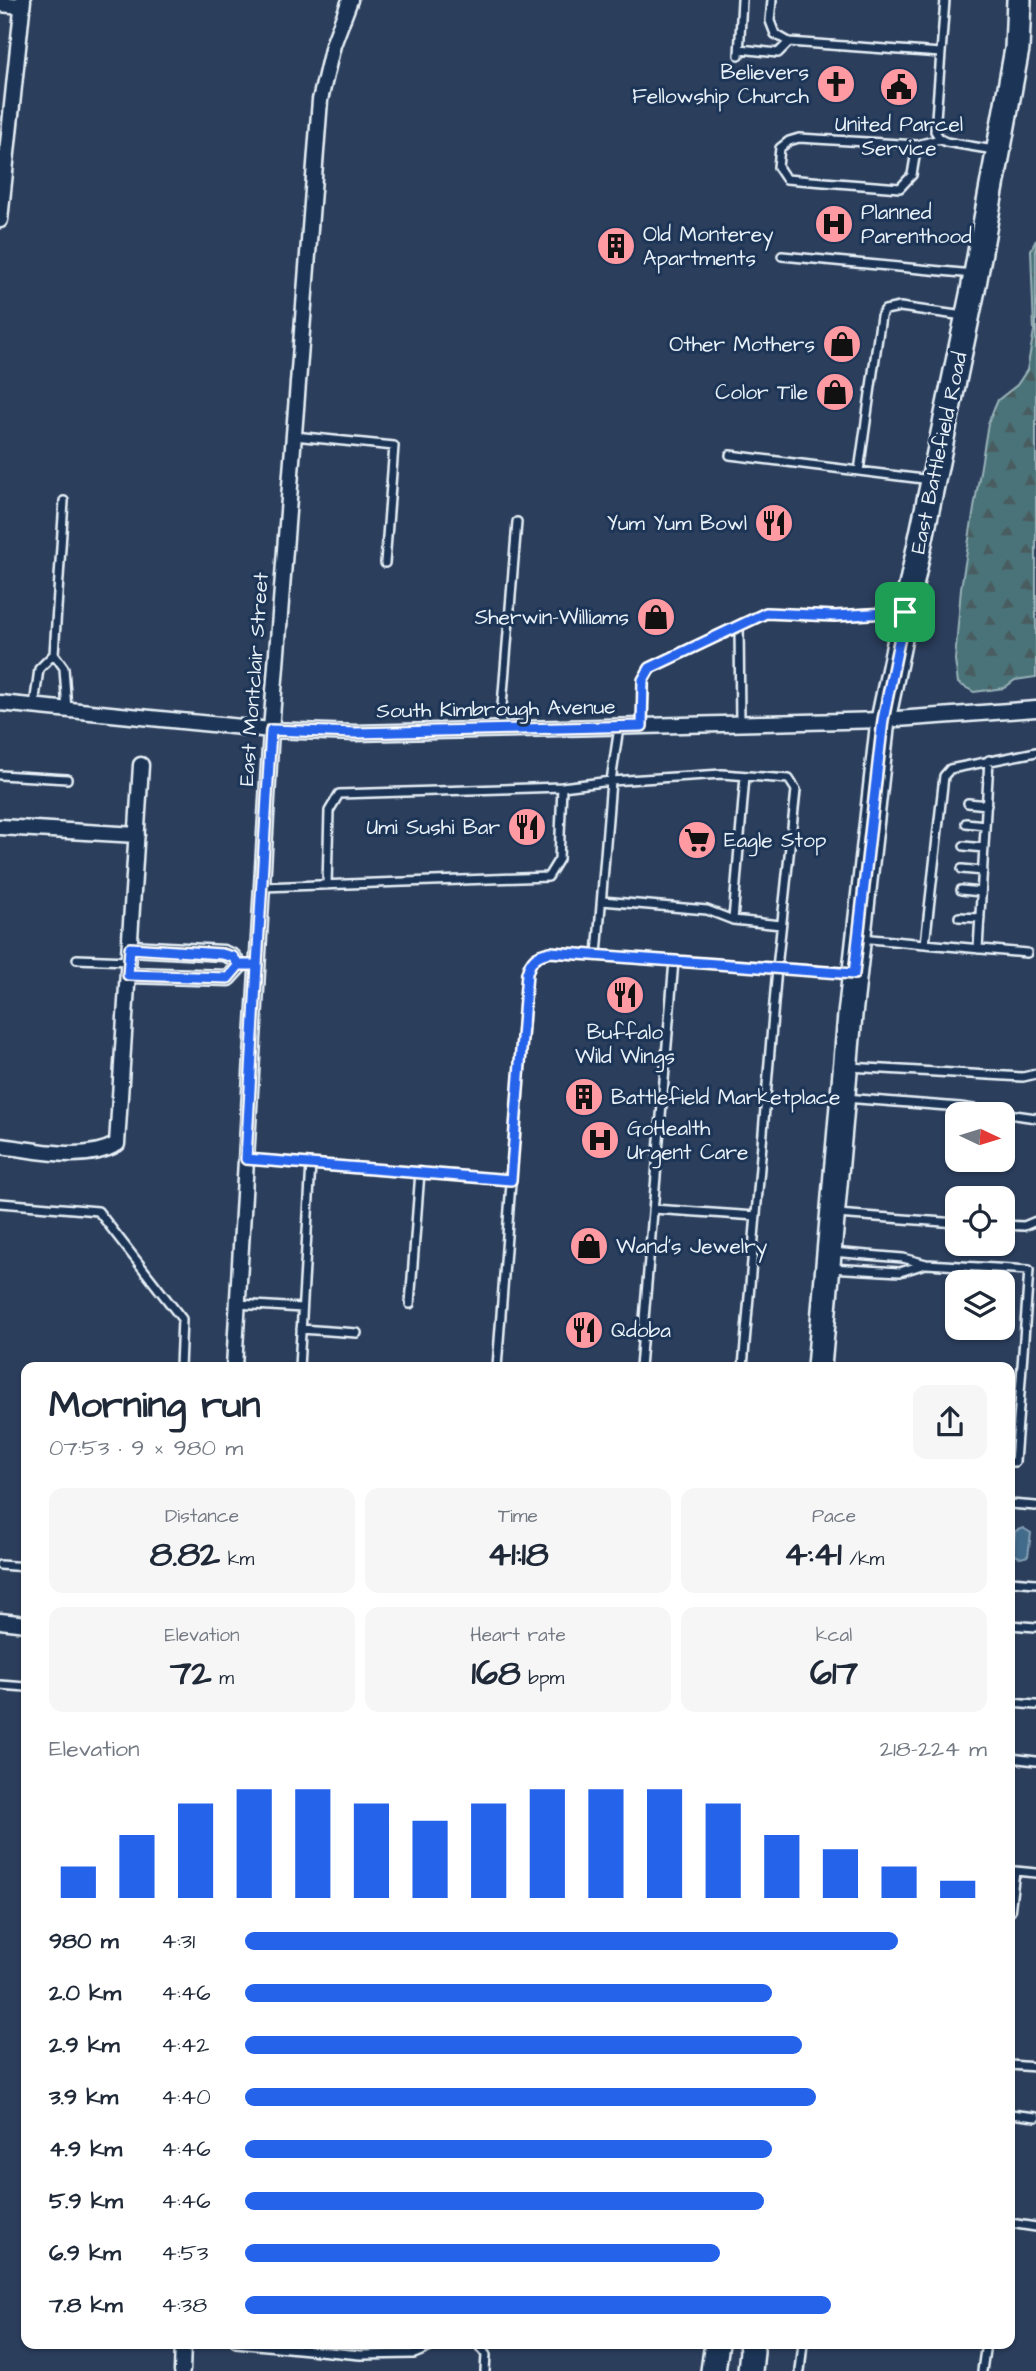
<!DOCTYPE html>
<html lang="en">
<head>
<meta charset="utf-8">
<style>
  body { margin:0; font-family:"Architects Daughter",sans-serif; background:#f6f6f7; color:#1f2937; height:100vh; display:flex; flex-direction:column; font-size:26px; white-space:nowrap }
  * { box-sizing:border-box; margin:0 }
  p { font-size:23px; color:#747a83 }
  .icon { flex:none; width:38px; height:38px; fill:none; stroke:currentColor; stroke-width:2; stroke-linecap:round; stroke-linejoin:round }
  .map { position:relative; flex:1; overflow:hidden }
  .sheet { position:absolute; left:21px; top:1362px; width:994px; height:987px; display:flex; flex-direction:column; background:#fff; border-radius:14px; box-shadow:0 2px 5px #0004 }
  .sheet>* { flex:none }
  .needle { width:46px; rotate:94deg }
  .controls { position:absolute; left:945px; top:1102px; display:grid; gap:14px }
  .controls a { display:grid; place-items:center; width:70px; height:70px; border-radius:14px; background:#fff; box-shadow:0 2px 5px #0004; font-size:35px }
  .pin { position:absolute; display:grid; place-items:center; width:60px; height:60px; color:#fff; margin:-30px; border-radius:14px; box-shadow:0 4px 10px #0006 }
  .round { display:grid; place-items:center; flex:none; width:74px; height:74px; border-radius:14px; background:#f6f6f7 }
  .headline { display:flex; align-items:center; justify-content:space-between; height:119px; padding:0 28px }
  h1 { font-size:38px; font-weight:700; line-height:52px }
  .figures { display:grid; grid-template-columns:repeat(3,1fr); gap:10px; height:119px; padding:7px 28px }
  .figures div { display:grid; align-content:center; border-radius:14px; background:#f6f6f7; text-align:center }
  .figures b { font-size:35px; font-weight:700 }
  .figures small { font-size:19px; font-weight:400 }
  .figures p { font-size:19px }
  .chart { height:196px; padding:14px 28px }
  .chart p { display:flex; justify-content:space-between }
  .chart svg { width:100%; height:126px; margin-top:7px; stroke:#2563eb; stroke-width:6 }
  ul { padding:0 28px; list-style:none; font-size:23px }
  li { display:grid; grid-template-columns:112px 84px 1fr; align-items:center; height:52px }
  li i { height:18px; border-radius:9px; background:#2563eb }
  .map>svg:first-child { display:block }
</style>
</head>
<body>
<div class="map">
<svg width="1036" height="2371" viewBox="0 0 1036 2371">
  <defs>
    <pattern id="forest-firs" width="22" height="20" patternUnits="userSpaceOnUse" patternTransform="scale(1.75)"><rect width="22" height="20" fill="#4a7378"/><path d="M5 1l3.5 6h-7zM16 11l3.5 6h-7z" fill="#485b5f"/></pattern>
  </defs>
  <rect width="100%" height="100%" fill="#2b3e5c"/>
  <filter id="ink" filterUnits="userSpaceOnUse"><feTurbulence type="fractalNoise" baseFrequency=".0143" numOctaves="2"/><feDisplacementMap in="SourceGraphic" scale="14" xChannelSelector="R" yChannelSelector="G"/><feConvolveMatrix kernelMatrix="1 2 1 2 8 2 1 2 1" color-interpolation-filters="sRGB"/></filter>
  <g filter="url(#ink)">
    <!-- forest -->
    <path fill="url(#forest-firs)" stroke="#99b2b8" stroke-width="2" d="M 1036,240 L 1036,677 L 1015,680 L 1004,688 L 974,692 L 958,683 L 955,660 L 961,588 L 988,423 L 998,400 L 1017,385 L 1027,370 L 1034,331 L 1031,250 Z"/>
    <!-- water -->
    <path fill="#436b8a" stroke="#85a1b6" stroke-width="2" d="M 1023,1528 L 1031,1533 L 1028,1556 L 1021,1558 L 1013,1554 L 1015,1531 Z"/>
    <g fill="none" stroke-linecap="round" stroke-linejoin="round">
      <defs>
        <path id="service" d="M 772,0 L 770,21 L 775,34 L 789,42 L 941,53 L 945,0
          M 740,49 L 778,53 L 789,42
          M 941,53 L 935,131 L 940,139 L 946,142 L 994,150
          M 739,55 L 742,0
          M 917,145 L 912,175 L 900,188 L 786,179 L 778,167 L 780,148 L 789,141 L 799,138 L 917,145 L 940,139
          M 782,256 L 973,274
          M 294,436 L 394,446 L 385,563
          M 730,455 L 931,480
          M 859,471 L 881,316 L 885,310 L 900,307 L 964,316
          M 64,501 L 54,654 L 64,668 L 67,710
          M 739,626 L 740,723
          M 34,706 L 39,669 L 54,654
          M 642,726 L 644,680 L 650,668 L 766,613 L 835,616 L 901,612
          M 500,730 L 517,522
          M 0,775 L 67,779
          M 968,803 L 987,805
          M 966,823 L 985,825
          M 964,846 L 984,848
          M 962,869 L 983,871
          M 327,885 L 329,811 L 339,794 L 562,787
          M 262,887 L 548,877 L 559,859 L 562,787 L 611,781 L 722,774 L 789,779 L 796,790 L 777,968 L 743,1367
          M 961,890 L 981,892
          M 602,901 L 707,910 L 733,920 L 781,925
          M 959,917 L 980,918
          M 733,920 L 745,776
          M 860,938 L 925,944 L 944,776 L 950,769 L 1036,752
          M 925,944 L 1027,953
          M 978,949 L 989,760
          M 597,955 L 611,781 L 619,727
          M 77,959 L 129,961
          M 849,1067 L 1023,1077 L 1036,1074
          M 845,1098 L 960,1107 L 1036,1118
          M 246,1159 L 511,1180
          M 0,1203 L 98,1211 L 182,1319 L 180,1367
          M 653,1209 L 756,1216
          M 837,1214 L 957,1223
          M 1003,1225 L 1024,1226 L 1036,1221
          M 832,1252 L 903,1258 L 926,1264 L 1029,1270 L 1015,1462 L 1010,1462
          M 830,1268 L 900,1272 L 925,1264
          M 238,1304 L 302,1308
          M 410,1304 L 420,1172
          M 301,1329 L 357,1333
          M 299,1367 L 311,1164
          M 497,1367 L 527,973 C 531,959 536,955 550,952 L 850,973
          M 640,1367 L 674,961
          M 1010,1504 L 1036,1506
          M 0,1565 L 26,1567
          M 1010,1581 L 1036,1583
          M 1010,1625 L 1036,1627
          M 0,1685 L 26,1687
          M 1010,1703 L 1036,1705
          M 1010,1758 L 1036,1761
          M 1010,1912 L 1015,1871 L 1036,1873
          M 1010,2065 L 1036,2067
          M 1010,2114 L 1036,2117
          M 1010,2223 L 1036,2227
          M 236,2343 L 360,2355 L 414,2354 L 440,2343
          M 477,2343 L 486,2355 L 485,2371
          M 800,2371 L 803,2343
          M 982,2371 L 986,2343"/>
        <path id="minor" d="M 0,4 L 22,6
          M 0,220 L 23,0
          M 0,703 L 271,730 L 356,733 L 883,720 L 1036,709
          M 0,827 L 137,835
          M 130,948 L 223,953 L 233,957 L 239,966
          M 129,975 L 228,978 L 239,966
          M 0,1146 C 37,1150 83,1163 117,1144 L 141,765
          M 234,1367 L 271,730 L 320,100 L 333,45 L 350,0
          M 0,1621 L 26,1624
          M 182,2371 L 183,2343"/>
        <path id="primary" d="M 819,1367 L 850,1015 L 883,720 L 973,290 L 1017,49 L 1019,0
          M 713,2371 L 717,2343
          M 750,2371 L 752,2351 L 751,2343"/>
      </defs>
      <!-- service casing -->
      <use href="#service" stroke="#e8f1f8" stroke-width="12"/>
      <!-- minor casing -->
      <use href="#minor" stroke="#e8f1f8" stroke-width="19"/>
      <!-- primary casing -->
      <use href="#primary" stroke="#e8f1f8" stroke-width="28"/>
      <!-- service -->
      <use href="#service" stroke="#1d3557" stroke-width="7"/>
      <!-- minor -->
      <use href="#minor" stroke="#1d3557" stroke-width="14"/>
      <!-- primary -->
      <use href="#primary" stroke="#1d3557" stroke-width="23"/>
    </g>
  </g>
  <g fill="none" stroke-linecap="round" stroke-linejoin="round" filter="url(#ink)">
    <defs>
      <path id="route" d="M 905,612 L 835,616 L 766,613 L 650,668 L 643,680 L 642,726 L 356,733 L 271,730 L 257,965 L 239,965 L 228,978 L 128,975 L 130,948 L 222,954 L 233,957 L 239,965 L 257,965 L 246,1159 L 511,1180 L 527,973 C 531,959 536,955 550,952 L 854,974 L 883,720 L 905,612"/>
    </defs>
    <!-- route casing -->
    <use href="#route" stroke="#fff" stroke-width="14"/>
    <!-- route -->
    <use href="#route" stroke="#2563eb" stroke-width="9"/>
  </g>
  <!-- icons -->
  <defs>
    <symbol id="church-disc" viewBox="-11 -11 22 22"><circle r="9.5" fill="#ff9aa2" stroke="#1d3557"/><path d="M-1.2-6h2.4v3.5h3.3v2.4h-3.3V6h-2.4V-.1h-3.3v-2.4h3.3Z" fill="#111"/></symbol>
    <symbol id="civic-disc" viewBox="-11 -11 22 22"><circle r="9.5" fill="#ff9aa2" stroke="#1d3557"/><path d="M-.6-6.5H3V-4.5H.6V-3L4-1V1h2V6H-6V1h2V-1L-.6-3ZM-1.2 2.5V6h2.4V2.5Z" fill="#111"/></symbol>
    <symbol id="hospital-disc" viewBox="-11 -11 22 22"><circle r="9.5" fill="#ff9aa2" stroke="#1d3557"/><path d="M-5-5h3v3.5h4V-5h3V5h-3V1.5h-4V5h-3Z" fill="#111"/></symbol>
    <symbol id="building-disc" viewBox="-11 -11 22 22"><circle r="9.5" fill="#ff9aa2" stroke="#1d3557"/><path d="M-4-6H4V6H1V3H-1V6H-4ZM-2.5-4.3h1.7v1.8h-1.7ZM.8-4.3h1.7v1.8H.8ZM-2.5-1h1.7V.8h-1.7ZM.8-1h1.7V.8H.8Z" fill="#111"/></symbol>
    <symbol id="shop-disc" viewBox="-11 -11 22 22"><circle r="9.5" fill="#ff9aa2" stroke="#1d3557"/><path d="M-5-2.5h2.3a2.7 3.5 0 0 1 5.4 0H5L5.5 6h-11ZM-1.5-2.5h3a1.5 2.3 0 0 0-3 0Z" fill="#111"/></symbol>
    <symbol id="restaurant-disc" viewBox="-11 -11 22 22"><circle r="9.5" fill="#ff9aa2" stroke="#1d3557"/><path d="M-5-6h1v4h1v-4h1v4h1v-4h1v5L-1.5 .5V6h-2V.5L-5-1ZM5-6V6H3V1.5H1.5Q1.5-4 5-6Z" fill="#111"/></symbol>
    <symbol id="supermarket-disc" viewBox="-11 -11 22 22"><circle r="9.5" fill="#ff9aa2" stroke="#1d3557"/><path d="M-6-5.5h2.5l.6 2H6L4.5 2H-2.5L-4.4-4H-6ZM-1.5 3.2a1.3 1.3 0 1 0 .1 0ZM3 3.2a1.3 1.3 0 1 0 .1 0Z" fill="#111"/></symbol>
  </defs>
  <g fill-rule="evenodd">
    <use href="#church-disc" x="814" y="62" width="44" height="44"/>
    <use href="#civic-disc" x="877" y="65" width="44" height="44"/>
    <use href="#hospital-disc" x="812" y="202" width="44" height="44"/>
    <use href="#building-disc" x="594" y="224" width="44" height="44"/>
    <use href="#shop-disc" x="820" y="322" width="44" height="44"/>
    <use href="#shop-disc" x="813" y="370" width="44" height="44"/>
    <use href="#restaurant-disc" x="752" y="501" width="44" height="44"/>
    <use href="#shop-disc" x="634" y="595" width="44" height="44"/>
    <use href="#restaurant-disc" x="505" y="805" width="44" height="44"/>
    <use href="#supermarket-disc" x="675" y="818" width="44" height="44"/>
    <use href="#restaurant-disc" x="603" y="973" width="44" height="44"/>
    <use href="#building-disc" x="562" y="1075" width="44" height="44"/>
    <use href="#hospital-disc" x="578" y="1118" width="44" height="44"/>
    <use href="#shop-disc" x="567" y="1224" width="44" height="44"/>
    <use href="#restaurant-disc" x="562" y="1308" width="44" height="44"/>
  </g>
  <g text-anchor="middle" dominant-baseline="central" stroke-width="6" stroke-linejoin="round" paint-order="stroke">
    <!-- poi labels -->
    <g font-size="21" fill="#e8f1f8" stroke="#1d3557" text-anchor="start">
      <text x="809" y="72" text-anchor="end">Believers<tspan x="809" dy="24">Fellowship Church</tspan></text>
      <text x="899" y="124" text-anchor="middle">United Parcel<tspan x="899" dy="24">Service</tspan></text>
      <text x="861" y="212">Planned<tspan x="861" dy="24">Parenthood</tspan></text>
      <text x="643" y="234">Old Monterey<tspan x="643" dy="24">Apartments</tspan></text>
      <text x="815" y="344" text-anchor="end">Other Mothers</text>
      <text x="808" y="392" text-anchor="end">Color Tile</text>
      <text x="747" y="523" text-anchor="end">Yum Yum Bowl</text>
      <text x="629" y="617" text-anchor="end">Sherwin-Williams</text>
      <text x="500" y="827" text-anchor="end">Umi Sushi Bar</text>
      <text x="724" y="840">Eagle Stop</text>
      <text x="625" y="1032" text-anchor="middle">Buffalo<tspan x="625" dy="24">Wild Wings</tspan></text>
      <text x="611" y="1097">Battlefield Marketplace</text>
      <text x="627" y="1128">GoHealth<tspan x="627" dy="24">Urgent Care</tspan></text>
      <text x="616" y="1246">Wand's Jewelry</text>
      <text x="611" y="1330">Qdoba</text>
    </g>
    <!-- street labels -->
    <g font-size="21" fill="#e8f1f8" stroke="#1d3557">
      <text transform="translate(939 453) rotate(-78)">East Battlefield Road</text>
      <text transform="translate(254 679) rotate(-86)">East Montclair Street</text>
      <text transform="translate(496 709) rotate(-1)">South Kimbrough Avenue</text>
    </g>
  </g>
</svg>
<div class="controls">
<a><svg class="needle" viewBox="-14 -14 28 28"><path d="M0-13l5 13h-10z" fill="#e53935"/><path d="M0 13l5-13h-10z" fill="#747a83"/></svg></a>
<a><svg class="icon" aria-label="locate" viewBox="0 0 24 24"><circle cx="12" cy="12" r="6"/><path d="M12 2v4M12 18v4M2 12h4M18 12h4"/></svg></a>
<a><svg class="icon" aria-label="layers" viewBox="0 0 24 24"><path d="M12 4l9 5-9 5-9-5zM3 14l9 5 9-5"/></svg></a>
</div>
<div class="pin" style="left:905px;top:612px;background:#1e9e55"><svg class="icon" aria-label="arrive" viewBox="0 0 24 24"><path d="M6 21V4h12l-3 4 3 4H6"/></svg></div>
<section class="sheet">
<div class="headline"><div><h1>Morning run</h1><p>07:53 · 9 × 980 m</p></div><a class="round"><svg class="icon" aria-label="share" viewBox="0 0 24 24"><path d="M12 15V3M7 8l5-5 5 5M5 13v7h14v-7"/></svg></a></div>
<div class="figures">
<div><p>Distance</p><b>8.82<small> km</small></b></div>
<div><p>Time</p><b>41:18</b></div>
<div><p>Pace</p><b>4:41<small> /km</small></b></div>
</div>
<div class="figures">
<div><p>Elevation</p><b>72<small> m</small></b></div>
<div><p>Heart rate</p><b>168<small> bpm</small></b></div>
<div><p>kcal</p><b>617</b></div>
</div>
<div class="chart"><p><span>Elevation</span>218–224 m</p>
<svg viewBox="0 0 160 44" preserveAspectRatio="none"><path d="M5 44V33M15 44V22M25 44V11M35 44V6M45 44V6M55 44V11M65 44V17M75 44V11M85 44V6M95 44V6M105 44V6M115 44V11M125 44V22M135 44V27M145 44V33M155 44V38"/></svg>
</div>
<ul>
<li><b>980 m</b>4:31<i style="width:88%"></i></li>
<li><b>2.0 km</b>4:46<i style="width:71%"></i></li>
<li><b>2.9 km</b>4:42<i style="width:75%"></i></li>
<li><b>3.9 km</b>4:40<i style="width:77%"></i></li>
<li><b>4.9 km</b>4:46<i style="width:71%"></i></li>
<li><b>5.9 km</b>4:46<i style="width:70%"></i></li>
<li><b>6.9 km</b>4:53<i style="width:64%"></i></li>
<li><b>7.8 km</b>4:38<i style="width:79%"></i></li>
</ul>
</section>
</div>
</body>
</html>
